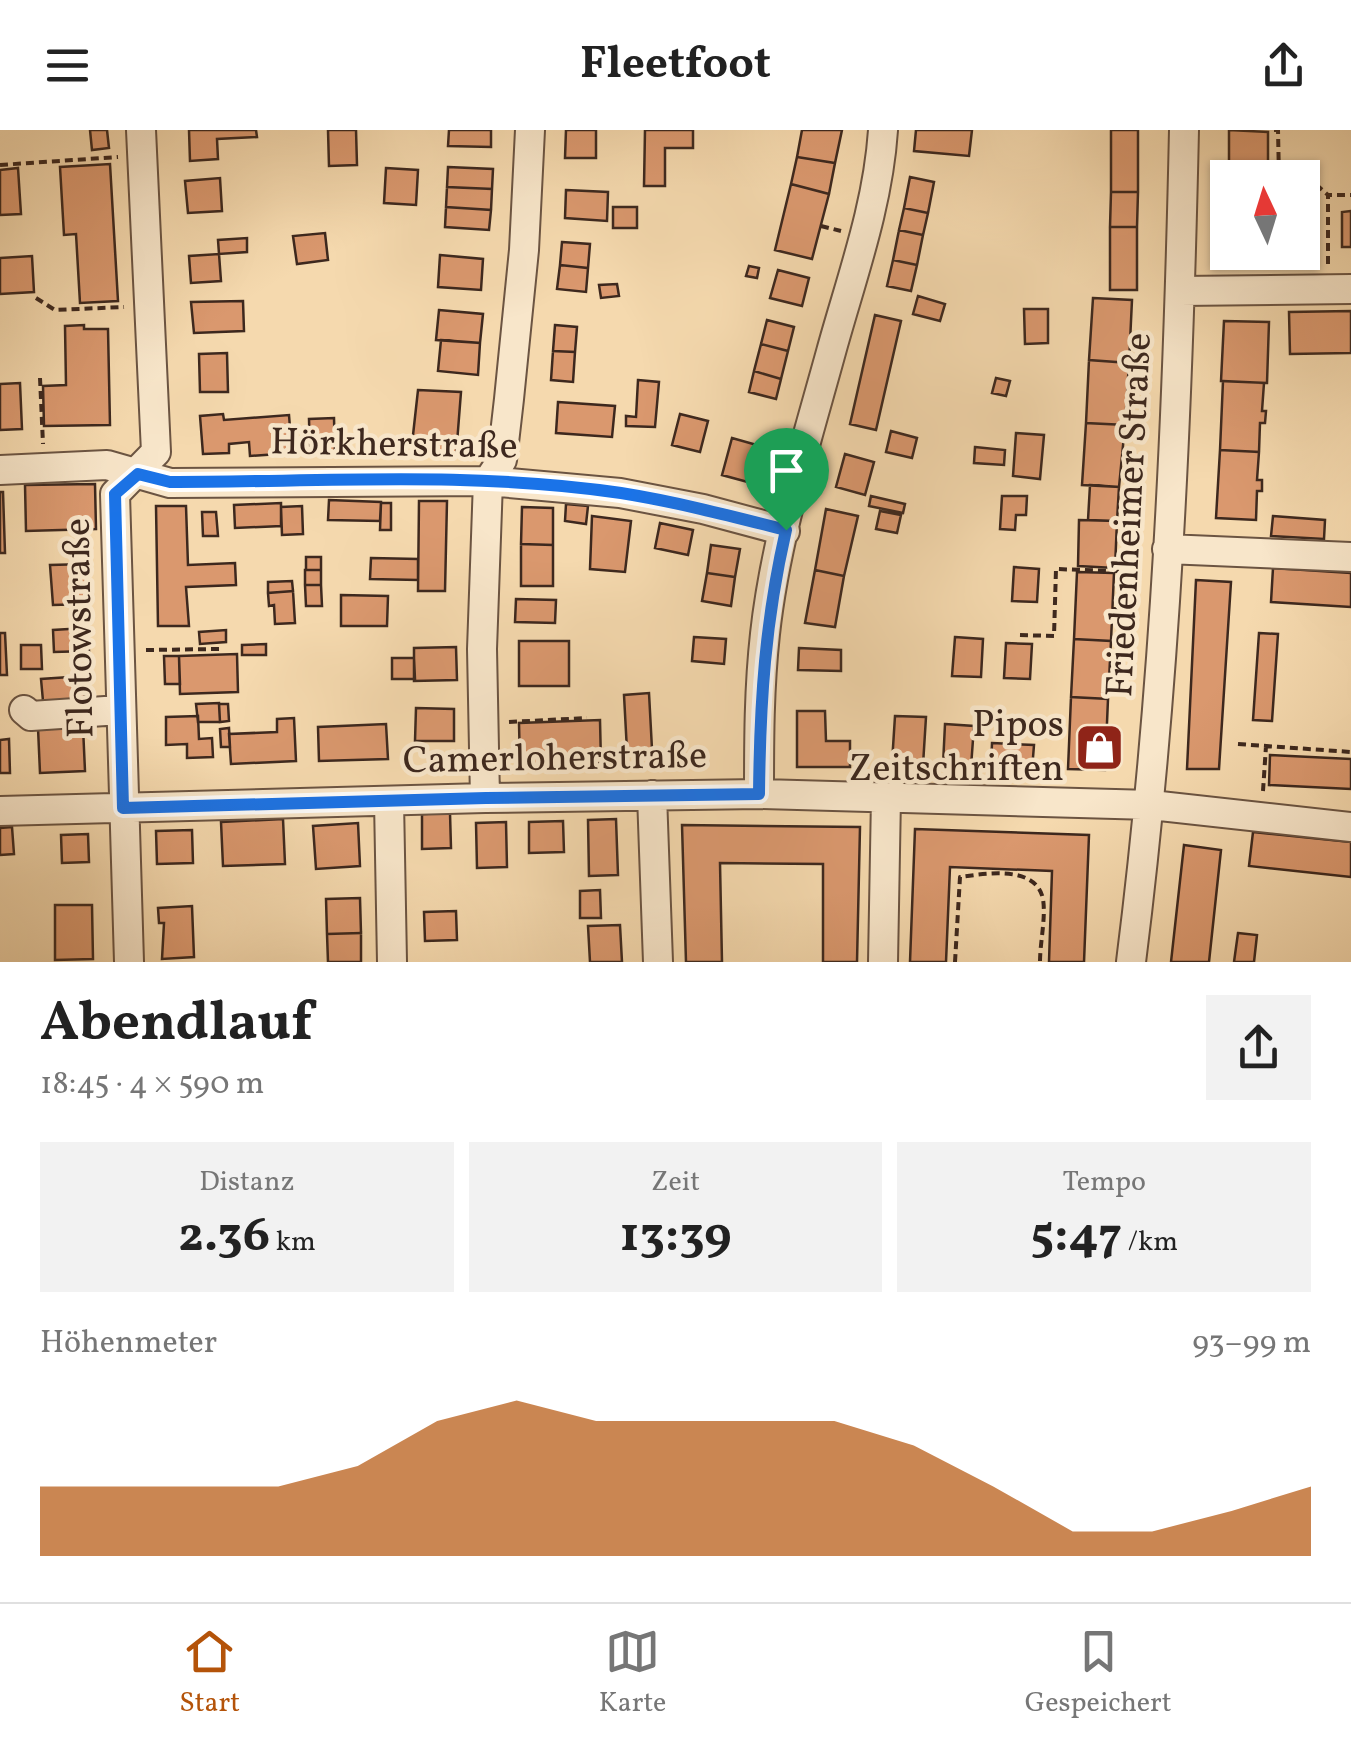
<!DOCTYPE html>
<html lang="de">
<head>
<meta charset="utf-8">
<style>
  body { margin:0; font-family:Vollkorn,serif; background:#f2f2f2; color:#222; height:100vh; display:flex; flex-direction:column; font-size:38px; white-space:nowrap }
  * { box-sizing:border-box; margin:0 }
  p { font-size:32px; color:#767676 }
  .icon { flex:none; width:55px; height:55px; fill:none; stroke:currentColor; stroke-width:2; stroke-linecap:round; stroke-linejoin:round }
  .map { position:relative; height:832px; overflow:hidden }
  .drawer { display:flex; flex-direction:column; background:#fff; flex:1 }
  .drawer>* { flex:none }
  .needle { width:65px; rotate:356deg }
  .fabs { position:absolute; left:1210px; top:30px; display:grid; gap:20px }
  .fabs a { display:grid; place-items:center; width:110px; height:110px; border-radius:0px; background:#fff; box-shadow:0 2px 8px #0004; font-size:50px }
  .pin { position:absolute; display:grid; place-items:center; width:85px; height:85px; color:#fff; margin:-102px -42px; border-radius:50% 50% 50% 0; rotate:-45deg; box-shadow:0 0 10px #0007 }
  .pin .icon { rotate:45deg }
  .round { display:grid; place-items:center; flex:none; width:105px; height:105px; border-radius:0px; background:#f2f2f2 }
  .summary { display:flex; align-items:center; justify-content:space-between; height:170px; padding:0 40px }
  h1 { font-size:55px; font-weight:700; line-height:75px }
  .metrics { display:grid; grid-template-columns:repeat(3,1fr); gap:15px; height:170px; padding:10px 40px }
  .metrics div { display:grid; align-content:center; border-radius:0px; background:#f2f2f2; text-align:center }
  .metrics b { font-size:50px; font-weight:700 }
  .metrics small { font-size:28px; font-weight:400 }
  .metrics p { font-size:28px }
  .chart { height:280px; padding:20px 40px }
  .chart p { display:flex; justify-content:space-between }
  .chart svg { width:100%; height:180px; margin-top:10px; fill:#b45309; opacity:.7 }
  header { display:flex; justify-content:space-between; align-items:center; height:130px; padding:0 40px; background:#fff; font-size:45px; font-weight:700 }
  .dock { display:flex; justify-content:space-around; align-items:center; height:140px; border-top:2px solid #e0e0e0; background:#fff; font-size:28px; color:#767676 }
  .dock a { display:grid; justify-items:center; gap:5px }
  .dock .selected { color:#b45309 }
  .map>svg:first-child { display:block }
</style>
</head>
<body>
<header><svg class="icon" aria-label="menu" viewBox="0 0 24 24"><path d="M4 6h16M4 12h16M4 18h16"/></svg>Fleetfoot<svg class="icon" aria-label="share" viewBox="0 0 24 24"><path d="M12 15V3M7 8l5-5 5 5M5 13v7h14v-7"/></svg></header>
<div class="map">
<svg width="1351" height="832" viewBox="0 0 1351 832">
  <rect width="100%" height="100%" fill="#f5d9ae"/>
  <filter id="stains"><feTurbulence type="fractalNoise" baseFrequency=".002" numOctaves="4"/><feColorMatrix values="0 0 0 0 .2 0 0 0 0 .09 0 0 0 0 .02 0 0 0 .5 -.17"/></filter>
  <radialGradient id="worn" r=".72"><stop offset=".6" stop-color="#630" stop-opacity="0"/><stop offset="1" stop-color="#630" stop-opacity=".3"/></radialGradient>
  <!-- building -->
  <path fill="#da986e" stroke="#3d281e" stroke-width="2.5" d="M 90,0 L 107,0 L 109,18 L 92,20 Z
    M 189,0 L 256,0 L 257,7 L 217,9 L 218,29 L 190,31 Z
    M 328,0 L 356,0 L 357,35 L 329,36 Z
    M 449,0 L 491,0 L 491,17 L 448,16 Z
    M 566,0 L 596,0 L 596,28 L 565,28 Z
    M 645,0 L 693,0 L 693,18 L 665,18 L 665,56 L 644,56 Z
    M 802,0 L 842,0 L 835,33 L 797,27 Z
    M 916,0 L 972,0 L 969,26 L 914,21 Z
    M 1111,0 L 1138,0 L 1138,62 L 1111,62 Z
    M 1229,0 L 1268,2 L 1268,48 L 1229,48 Z
    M 797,27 L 835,33 L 829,64 L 791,54 Z
    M 110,34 L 118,171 L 80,173 L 76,104 L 64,105 L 60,37 Z
    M 448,37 L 493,39 L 492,59 L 447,57 Z
    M 18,38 L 21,84 L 0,85 L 0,40 Z
    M 386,38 L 418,40 L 416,75 L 384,73 Z
    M 910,47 L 934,52 L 928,83 L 904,78 Z
    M 220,48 L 222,81 L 188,83 L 185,51 Z
    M 791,54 L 829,64 L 812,129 L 775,120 Z
    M 447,57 L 492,59 L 491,80 L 446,77 Z
    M 566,60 L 608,62 L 607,91 L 565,88 Z
    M 1111,62 L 1138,62 L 1137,97 L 1110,97 Z
    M 446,77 L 491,80 L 489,100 L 445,97 Z
    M 613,77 L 637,77 L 637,98 L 613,98 Z
    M 904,78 L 928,83 L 923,105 L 899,100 Z
    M 1351,81 L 1351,117 L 1342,117 L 1342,82 Z
    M 1302,87 L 1313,87 L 1314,130 L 1293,130 L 1293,122 L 1302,122 Z
    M 1110,97 L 1137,97 L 1137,160 L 1110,160 Z
    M 899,100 L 923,105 L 917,135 L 893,130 Z
    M 325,103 L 328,130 L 297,134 L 293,106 Z
    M 247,108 L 247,122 L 219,124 L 218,110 Z
    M 562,112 L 590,114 L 588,138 L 560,135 Z
    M 1230,122 L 1267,122 L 1267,130 L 1230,127 Z
    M 219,124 L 221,151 L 191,153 L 189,126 Z
    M 440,125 L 483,129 L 481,160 L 438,157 Z
    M 32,126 L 34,162 L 0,164 L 0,128 Z
    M 893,130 L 917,135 L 911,161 L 887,156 Z
    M 560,135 L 588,138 L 586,162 L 557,159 Z
    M 749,136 L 759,138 L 757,148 L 746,146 Z
    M 778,140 L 809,148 L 802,176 L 770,168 Z
    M 617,154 L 619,166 L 601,168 L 599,155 Z
    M 918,166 L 945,174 L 940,191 L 913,184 Z
    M 1093,168 L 1132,170 L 1129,233 L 1089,230 Z
    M 243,171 L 244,201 L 194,203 L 191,172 Z
    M 1024,179 L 1048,179 L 1048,213 L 1025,214 Z
    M 439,180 L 483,184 L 480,213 L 436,210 Z
    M 1351,181 L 1351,223 L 1290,224 L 1289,182 Z
    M 875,185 L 901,191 L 876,300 L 850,294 Z
    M 767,190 L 794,197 L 788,221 L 761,214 Z
    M 1224,191 L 1269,192 L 1267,253 L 1221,251 Z
    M 84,195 L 84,199 L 108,199 L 110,295 L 44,296 L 43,256 L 66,255 L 65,196 Z
    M 555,195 L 577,197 L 575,222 L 553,221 Z
    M 441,210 L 480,213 L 478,245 L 438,241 Z
    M 761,214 L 788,221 L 781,249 L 754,241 Z
    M 553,221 L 575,222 L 573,252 L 551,250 Z
    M 227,223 L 228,262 L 200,262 L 199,224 Z
    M 1089,230 L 1129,233 L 1125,295 L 1086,293 Z
    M 754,241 L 781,249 L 776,269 L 749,262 Z
    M 996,248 L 1010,251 L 1006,266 L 992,263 Z
    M 638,250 L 659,252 L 655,297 L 626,296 L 626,286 L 636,287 Z
    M 1223,251 L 1264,253 L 1262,281 L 1266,281 L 1265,293 L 1260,293 L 1259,322 L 1220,320 Z
    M 20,253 L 22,299 L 0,300 L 0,254 Z
    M 418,260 L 461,262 L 456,326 L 411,323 Z
    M 558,272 L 615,276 L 612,307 L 556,303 Z
    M 223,284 L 224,290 L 289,285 L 292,323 L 250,326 L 249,312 L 229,314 L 229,323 L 203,324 L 200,286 Z
    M 680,284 L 708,291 L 700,322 L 672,315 Z
    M 334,288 L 335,324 L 310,324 L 309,289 Z
    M 1086,293 L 1125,295 L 1119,357 L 1082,355 Z
    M 891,301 L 917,308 L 912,328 L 886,322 Z
    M 1016,303 L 1044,305 L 1040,349 L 1013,346 Z
    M 732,308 L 764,317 L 755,354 L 722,345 Z
    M 975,317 L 1005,320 L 1004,335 L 974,333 Z
    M 1220,320 L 1259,322 L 1257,350 L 1262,350 L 1262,361 L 1257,361 L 1256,390 L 1216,388 Z
    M 845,324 L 874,332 L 865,365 L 836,357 Z
    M 95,354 L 96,399 L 26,401 L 25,355 Z
    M 1090,355 L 1119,357 L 1117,391 L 1088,390 Z
    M 0,362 L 3,362 L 5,423 L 0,423 Z
    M 871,366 L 905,374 L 903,383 L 869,376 Z
    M 1002,366 L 1027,366 L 1026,385 L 1016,385 L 1015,400 L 1000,399 Z
    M 329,370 L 381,372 L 380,391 L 328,390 Z
    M 419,371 L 447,371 L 445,461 L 418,461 Z
    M 281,373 L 281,396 L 235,398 L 234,375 Z
    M 381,373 L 391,373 L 391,400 L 380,400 Z
    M 566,374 L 588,376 L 586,394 L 565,391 Z
    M 156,376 L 186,376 L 188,435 L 235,433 L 236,455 L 186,457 L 189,496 L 158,496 Z
    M 302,376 L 303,404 L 282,405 L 281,377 Z
    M 522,377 L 553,378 L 553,415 L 521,414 Z
    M 826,379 L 858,386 L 844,446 L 815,440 Z
    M 880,381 L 901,385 L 897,403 L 876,399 Z
    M 202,382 L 216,382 L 218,406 L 203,406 Z
    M 592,386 L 631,391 L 625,442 L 590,439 Z
    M 1273,386 L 1325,390 L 1324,409 L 1271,406 Z
    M 1079,390 L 1117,391 L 1115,438 L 1078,436 Z
    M 660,393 L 693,400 L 688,425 L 655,418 Z
    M 521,414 L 553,415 L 553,456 L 521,456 Z
    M 711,415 L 740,419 L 735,447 L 707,443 Z
    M 306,427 L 321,427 L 321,440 L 306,440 Z
    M 371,428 L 418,429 L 418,450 L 370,449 Z
    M 87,434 L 88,474 L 53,475 L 50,435 Z
    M 1014,437 L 1039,439 L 1037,472 L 1012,471 Z
    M 1273,438 L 1351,443 L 1351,477 L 1271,472 Z
    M 305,440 L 321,440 L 321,455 L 305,455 Z
    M 815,440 L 844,446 L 835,497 L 805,493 Z
    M 1077,442 L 1114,443 L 1111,511 L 1074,509 Z
    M 707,443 L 735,447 L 731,476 L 702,471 Z
    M 1196,450 L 1231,452 L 1219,639 L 1187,639 Z
    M 292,451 L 293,461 L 268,463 L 268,452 Z
    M 305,455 L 321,455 L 322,476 L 306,476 Z
    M 293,461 L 295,493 L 275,494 L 274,475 L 269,476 L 268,463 Z
    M 341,465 L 388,466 L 387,496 L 341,496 Z
    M 516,469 L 556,470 L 555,493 L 515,492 Z
    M 69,499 L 88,499 L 89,521 L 54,522 L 53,500 Z
    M 226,500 L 226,512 L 200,514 L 199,502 Z
    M 0,503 L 5,503 L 7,545 L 0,545 Z
    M 1259,503 L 1278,504 L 1272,591 L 1253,590 Z
    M 694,507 L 726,509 L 724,534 L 692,531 Z
    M 955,507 L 983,509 L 981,547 L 952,546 Z
    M 1074,509 L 1111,511 L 1108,569 L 1071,567 Z
    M 519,511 L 569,511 L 569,556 L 519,556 Z
    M 1006,513 L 1032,514 L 1030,549 L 1004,548 Z
    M 266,514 L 266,525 L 242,525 L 242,515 Z
    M 21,515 L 41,515 L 42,539 L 21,539 Z
    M 456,517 L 457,550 L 414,551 L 414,518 Z
    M 799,518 L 841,520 L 841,541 L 798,540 Z
    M 237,524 L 238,562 L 180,564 L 179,526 Z
    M 164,526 L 179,526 L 180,554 L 165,554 Z
    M 392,528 L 414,528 L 415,549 L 392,549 Z
    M 84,546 L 85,579 L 44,582 L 41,549 Z
    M 649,563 L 652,619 L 627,621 L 624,565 Z
    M 1071,567 L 1108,569 L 1105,640 L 1068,639 Z
    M 219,573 L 220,592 L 198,592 L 196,574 Z
    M 219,574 L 228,574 L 229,591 L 220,592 Z
    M 416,578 L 454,579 L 454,611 L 415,611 Z
    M 797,581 L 825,581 L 826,611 L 850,611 L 850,637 L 797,637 Z
    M 198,586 L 199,609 L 212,608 L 213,627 L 187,628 L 187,614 L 166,615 L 166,587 Z
    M 895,586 L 926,587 L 923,635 L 892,633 Z
    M 294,588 L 296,631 L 231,634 L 229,604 L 277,602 L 277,589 Z
    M 600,590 L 601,633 L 520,636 L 519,593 Z
    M 386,594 L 388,629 L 319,631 L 318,597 Z
    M 945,594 L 974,596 L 971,637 L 943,635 Z
    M 83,597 L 85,641 L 40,643 L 38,598 Z
    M 229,598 L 230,617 L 221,617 L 220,599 Z
    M 9,609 L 10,643 L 0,643 L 0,610 Z
    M 992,613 L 1034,615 L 1032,640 L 991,638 Z
    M 1270,625 L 1351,629 L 1351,659 L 1269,655 Z
    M 450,683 L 451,718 L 422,719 L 422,684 Z
    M 283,689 L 285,734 L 223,736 L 221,692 Z
    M 616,689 L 618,745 L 589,746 L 588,690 Z
    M 563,691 L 564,722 L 529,723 L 529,692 Z
    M 506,692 L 507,737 L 477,738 L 476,693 Z
    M 358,693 L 360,736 L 316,739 L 313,696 Z
    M 682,695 L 860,697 L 857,832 L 823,832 L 823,734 L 720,733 L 722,832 L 686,832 Z
    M 12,697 L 14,724 L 0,725 L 0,698 Z
    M 915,699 L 1089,705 L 1084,832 L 1049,832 L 1052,741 L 950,737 L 946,832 L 910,832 Z
    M 192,700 L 193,733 L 157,734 L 156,701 Z
    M 1253,702 L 1351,712 L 1351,747 L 1249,736 Z
    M 88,704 L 89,732 L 62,733 L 61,705 Z
    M 1184,715 L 1221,720 L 1209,832 L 1171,832 Z
    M 600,760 L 601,788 L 580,788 L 580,761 Z
    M 360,768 L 361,803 L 327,804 L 326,769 Z
    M 55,775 L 92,775 L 93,829 L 55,830 Z
    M 192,776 L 194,827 L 162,829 L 164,793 L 159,793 L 158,778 Z
    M 456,781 L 457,810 L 425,811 L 424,782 Z
    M 620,795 L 622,832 L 590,832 L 588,796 Z
    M 361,803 L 361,832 L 328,832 L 327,804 Z
    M 1238,803 L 1257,805 L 1254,832 L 1234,832 Z"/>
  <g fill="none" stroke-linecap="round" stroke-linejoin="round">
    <defs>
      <path id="minor" d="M 1181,161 L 1351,159
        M 0,340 L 107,335 L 170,353 L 488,351 L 620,363 L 703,379 L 785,401
        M 1167,419 L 1351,427
        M 24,580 L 31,586 L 120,580
        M 759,664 C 759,611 759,558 765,504 C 775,411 806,313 831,222 C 851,149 878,77 883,0
        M 652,665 L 658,832
        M 485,668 L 482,519 L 488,351 L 502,330 L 509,269 L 524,120 L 530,0
        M 389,671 L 392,832
        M 0,681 L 485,668 L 759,664 L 1151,675 L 1351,697
        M 129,832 L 115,364 L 156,322 L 141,0
        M 883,832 L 886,667
        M 1131,832 C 1166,556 1178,278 1184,0"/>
    </defs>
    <!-- minor casing -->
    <use href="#minor" stroke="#6b5442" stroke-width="32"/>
    <!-- path -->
    <path stroke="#3d281e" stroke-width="4" stroke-dasharray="8 5" stroke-linecap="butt" d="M 1274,0 L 1278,0 L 1279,48
      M 0,35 L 118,27
      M 1302,57 L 1319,57 L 1328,65
      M 821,96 L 841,101
      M 1328,134 L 1328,65 L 1351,65
      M 1280,138 L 1280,122
      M 36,168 L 55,180 L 124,177
      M 1130,212 L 1155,213
      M 40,248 L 43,314
      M 1127,273 L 1152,275
      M 1121,329 L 1147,330
      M 1113,479 L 1139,480
      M 1020,505 L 1054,506 L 1056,439 L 1140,442
      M 146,520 L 220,519
      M 1109,538 L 1135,538
      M 509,592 L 587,588
      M 1238,614 L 1351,622
      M 1263,661 L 1266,616
      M 955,832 L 960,747 C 983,744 1036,734 1043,769 C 1046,788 1040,812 1040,832"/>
    <!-- minor -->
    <use href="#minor" stroke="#f8e6ca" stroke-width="28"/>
  </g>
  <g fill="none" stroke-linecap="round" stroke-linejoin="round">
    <defs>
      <path id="route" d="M 138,344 L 170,352 C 320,352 473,341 621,363 C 677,372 731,386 786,400 C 765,492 760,571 759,664 L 486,668 L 123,678 L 115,364 Z"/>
    </defs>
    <!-- route casing -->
    <use href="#route" stroke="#fff" stroke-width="20"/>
    <!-- route -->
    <use href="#route" stroke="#1a73e8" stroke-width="12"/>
  </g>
  <!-- icons -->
  <defs>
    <symbol id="shop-square" viewBox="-11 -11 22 22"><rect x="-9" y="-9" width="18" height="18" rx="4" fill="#8f2418" stroke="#f8e6ca"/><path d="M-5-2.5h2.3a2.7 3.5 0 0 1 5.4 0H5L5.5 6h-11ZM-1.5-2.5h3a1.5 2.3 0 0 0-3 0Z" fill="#fff"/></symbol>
  </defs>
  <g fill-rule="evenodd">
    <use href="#shop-square" x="1072" y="590" width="55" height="55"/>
  </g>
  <g text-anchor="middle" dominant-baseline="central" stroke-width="9" stroke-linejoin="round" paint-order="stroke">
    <!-- street labels -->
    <g font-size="38" fill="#3d281e" stroke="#f8e6ca">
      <text transform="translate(394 316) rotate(1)">Hörkherstraße</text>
      <text transform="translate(1131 385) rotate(-87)">Friedenheimer Straße</text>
      <text transform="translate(81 498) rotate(-91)">Flotowstraße</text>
      <text transform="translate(555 630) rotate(-1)">Camerloherstraße</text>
    </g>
    <!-- poi labels -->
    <g font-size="38" fill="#3d281e" stroke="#f8e6ca" text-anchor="end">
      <text x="1064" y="596">Pipos<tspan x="1064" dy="44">Zeitschriften</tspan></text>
    </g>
  </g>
  <rect width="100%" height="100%" filter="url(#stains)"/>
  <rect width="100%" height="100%" fill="url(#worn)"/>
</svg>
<div class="fabs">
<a><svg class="needle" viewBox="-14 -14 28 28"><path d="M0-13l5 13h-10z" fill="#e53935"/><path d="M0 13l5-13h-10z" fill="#767676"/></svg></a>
</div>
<div class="pin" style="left:786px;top:400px;background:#1e9e55"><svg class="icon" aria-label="arrive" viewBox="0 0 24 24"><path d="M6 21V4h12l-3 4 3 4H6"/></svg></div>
</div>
<section class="drawer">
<div class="summary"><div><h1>Abendlauf</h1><p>18:45 · 4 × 590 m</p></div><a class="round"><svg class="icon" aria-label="share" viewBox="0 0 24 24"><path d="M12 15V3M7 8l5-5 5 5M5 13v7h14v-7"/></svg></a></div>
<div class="metrics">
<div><p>Distanz</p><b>2.36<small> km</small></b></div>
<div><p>Zeit</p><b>13:39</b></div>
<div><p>Tempo</p><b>5:47<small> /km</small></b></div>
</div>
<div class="chart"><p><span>Höhenmeter</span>93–99 m</p>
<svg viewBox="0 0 160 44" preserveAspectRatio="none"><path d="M0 44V27L10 27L20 27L30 27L40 22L50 11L60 6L70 11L80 11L90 11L100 11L110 17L120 27L130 38L140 38L150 33L160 27V44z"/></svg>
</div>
</section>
<nav class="dock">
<a class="selected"><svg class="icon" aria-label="home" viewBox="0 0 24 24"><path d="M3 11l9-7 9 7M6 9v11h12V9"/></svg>Start</a>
<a><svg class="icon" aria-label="map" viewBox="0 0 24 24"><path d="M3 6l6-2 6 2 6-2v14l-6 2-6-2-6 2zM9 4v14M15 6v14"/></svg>Karte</a>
<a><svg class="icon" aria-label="saved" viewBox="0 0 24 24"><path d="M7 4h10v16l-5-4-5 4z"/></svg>Gespeichert</a>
</nav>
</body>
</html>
